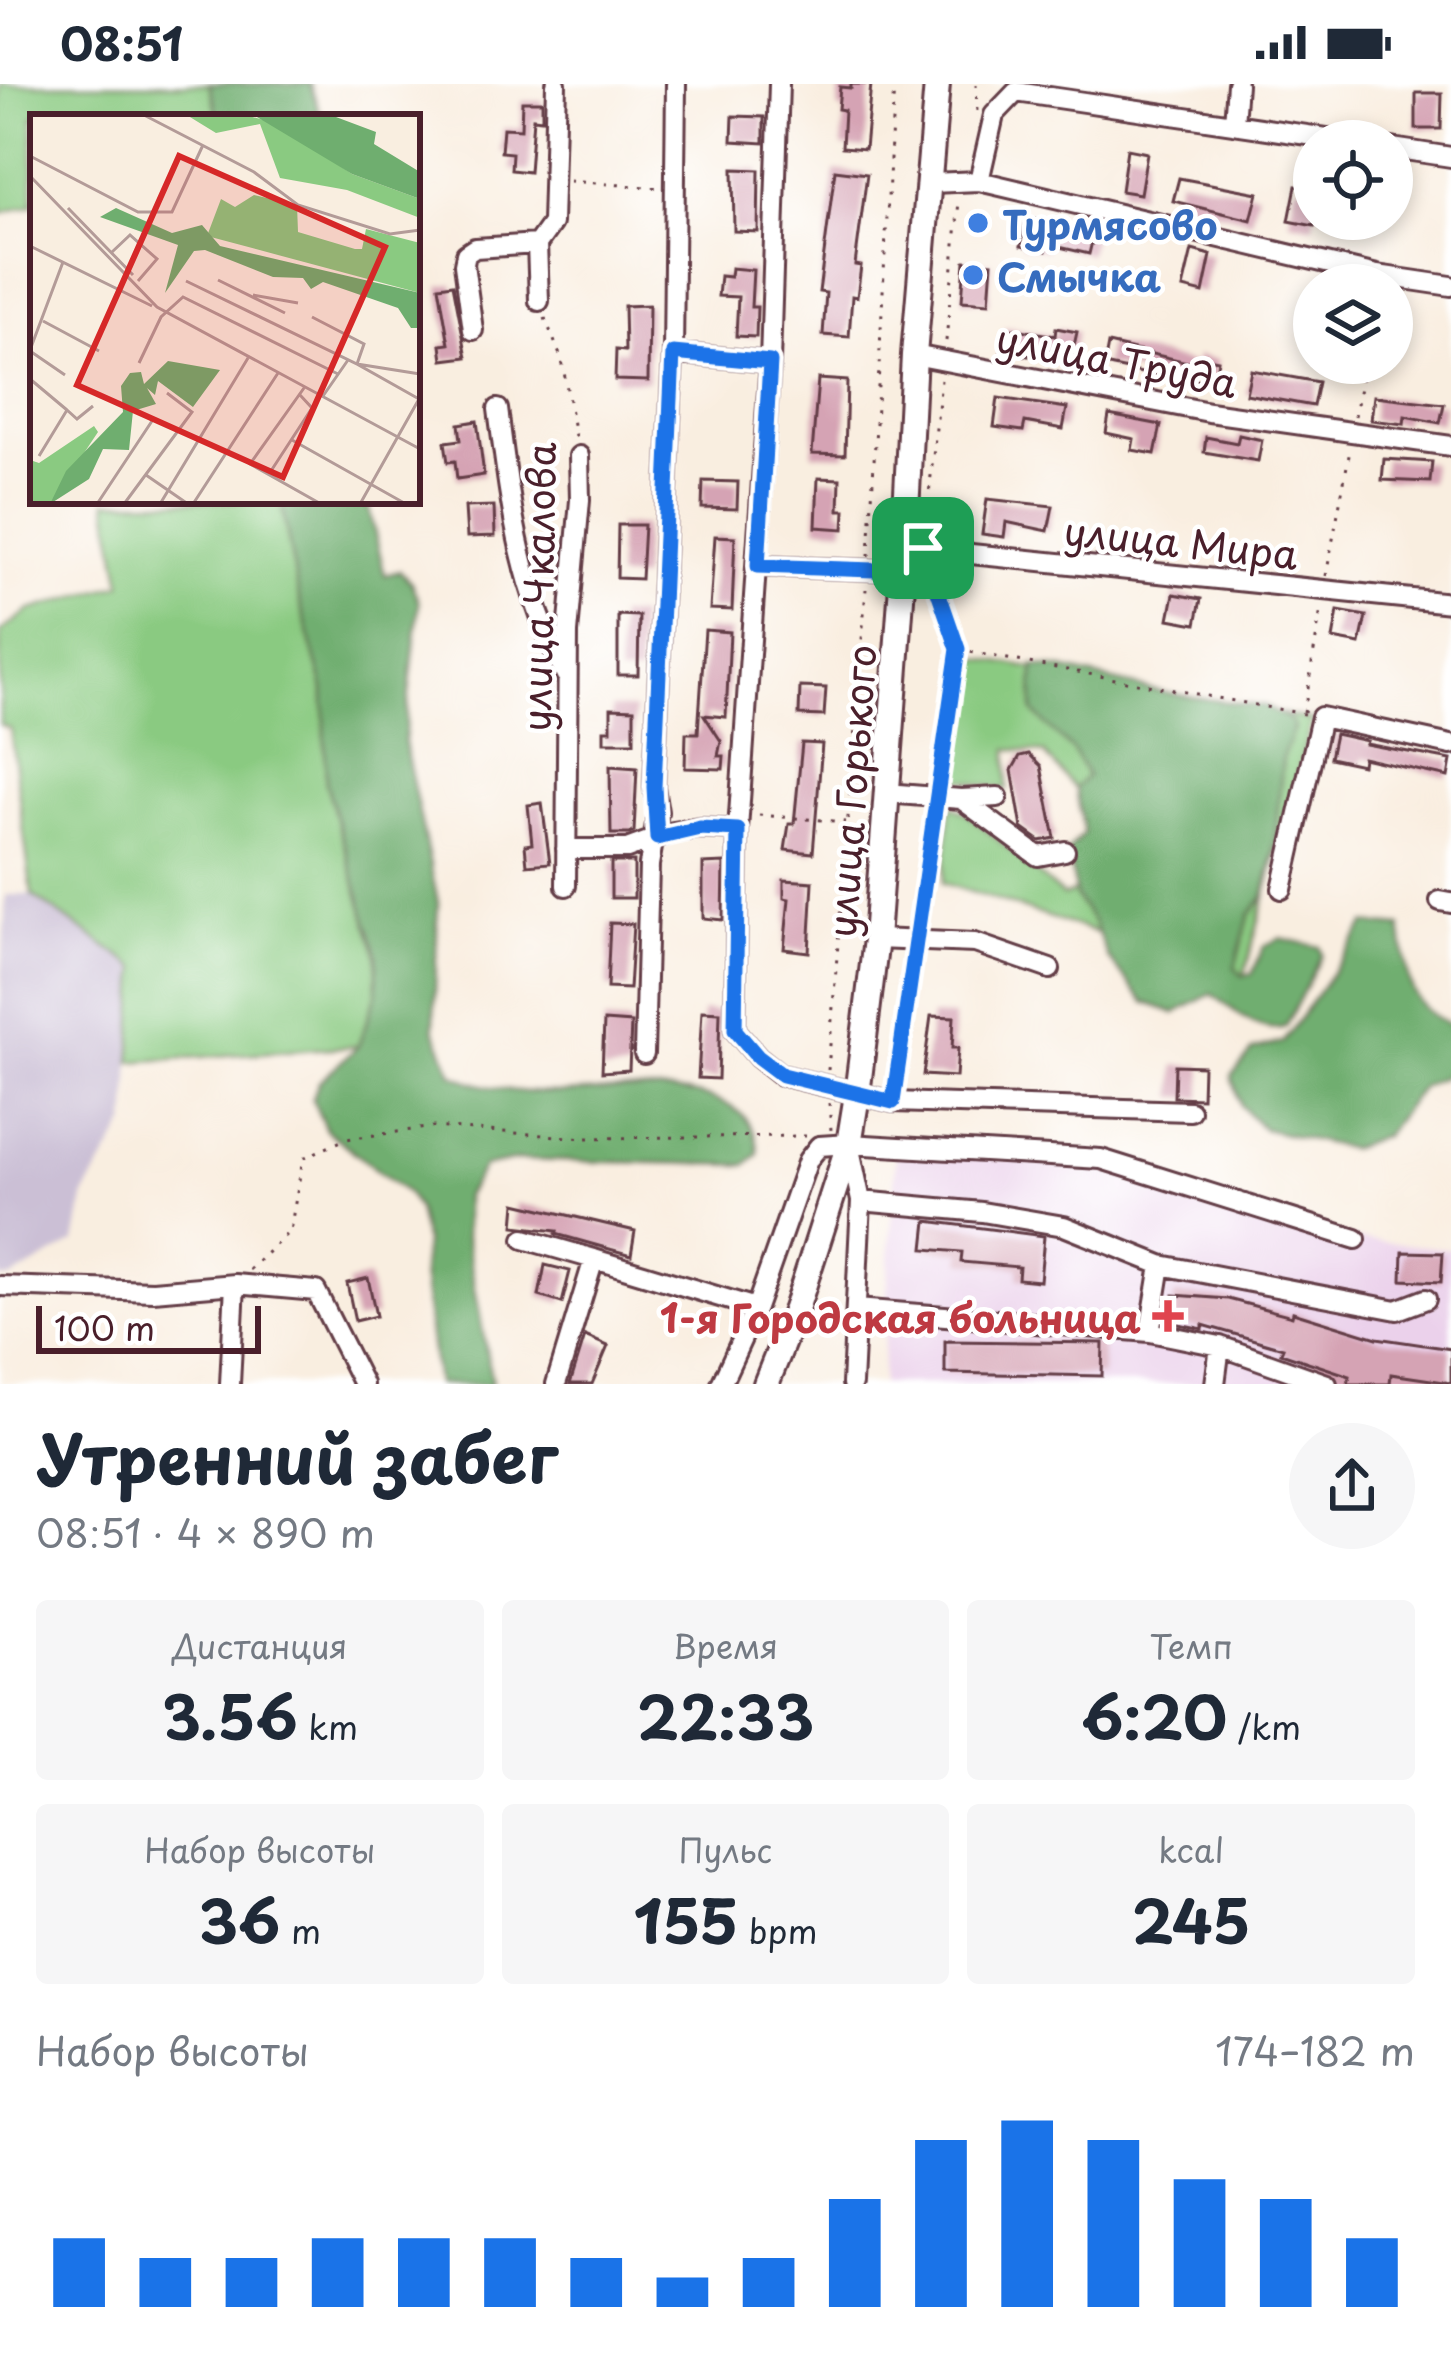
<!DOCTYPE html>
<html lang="ru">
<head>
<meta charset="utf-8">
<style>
  body { margin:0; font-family:"Playpen Sans",sans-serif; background:#f6f6f7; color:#1f2937; height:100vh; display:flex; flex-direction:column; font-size:45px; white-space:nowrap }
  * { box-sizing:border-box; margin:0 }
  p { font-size:39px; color:#747a83 }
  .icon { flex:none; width:66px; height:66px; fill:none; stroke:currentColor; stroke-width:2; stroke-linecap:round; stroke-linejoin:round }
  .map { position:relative; height:1300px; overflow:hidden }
  .side { display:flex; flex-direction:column; background:#fff; flex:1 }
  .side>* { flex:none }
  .controls { position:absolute; left:1293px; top:36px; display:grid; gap:24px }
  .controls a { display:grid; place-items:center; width:120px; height:120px; border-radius:50%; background:#fff; box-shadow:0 6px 18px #0003; font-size:60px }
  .scale { position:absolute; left:36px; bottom:30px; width:225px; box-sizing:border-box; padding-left:12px; border:6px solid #4a1f2b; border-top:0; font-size:33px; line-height:42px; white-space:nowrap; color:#4a1f2b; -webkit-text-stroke:9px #fff; paint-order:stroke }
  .pin { position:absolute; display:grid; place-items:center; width:102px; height:102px; color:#fff; margin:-51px; border-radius:24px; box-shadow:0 6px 18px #0006 }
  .round { display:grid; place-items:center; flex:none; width:126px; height:126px; border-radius:63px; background:#f6f6f7 }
  .overview { display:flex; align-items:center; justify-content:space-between; height:204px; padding:0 36px }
  h1 { font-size:66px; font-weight:700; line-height:90px }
  .figures { display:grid; grid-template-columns:repeat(3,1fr); gap:18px; height:204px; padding:12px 36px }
  .figures div { display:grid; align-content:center; border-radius:12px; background:#f6f6f7; text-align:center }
  .figures b { font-size:60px; font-weight:700 }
  .figures small { font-size:33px; font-weight:400 }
  .figures p { font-size:33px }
  .chart { height:336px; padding:24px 36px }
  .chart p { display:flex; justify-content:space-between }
  .chart svg { width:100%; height:216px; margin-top:12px; stroke:#1a73e8; stroke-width:6 }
  .status { display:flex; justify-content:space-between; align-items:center; height:84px; padding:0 60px; background:#fff; direction:ltr }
  .status svg { height:33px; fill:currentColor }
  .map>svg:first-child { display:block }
</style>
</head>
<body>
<div class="status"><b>08:51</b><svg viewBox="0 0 49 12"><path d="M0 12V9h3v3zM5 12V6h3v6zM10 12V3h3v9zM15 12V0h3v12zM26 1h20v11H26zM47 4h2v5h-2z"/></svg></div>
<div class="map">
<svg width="1451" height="1300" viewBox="0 0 1451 1300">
  <rect width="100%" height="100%" fill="#fff"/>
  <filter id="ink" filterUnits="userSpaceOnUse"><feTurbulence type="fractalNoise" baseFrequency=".00833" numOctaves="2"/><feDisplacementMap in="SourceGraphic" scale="24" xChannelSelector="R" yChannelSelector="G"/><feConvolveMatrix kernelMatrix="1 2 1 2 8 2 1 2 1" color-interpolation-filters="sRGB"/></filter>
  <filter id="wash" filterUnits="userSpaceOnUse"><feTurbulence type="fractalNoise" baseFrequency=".004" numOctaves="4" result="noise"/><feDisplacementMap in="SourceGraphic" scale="48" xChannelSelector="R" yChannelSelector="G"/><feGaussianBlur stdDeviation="2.7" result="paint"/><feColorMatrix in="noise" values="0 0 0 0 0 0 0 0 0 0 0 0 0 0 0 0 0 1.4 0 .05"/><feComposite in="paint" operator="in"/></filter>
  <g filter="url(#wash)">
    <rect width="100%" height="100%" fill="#f9eee0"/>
    <!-- built -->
    <path fill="#ebd1eb" d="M 896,1068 L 1099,1082 L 1356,1155 L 1451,1165 L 1451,1300 L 881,1300 Z"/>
    <!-- industrial -->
    <path fill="#cbbfd5" d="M 6,811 L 32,811 L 137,884 L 127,1039 L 85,1110 L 75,1158 L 10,1195 L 0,1194 L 0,928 Z"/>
    <!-- green -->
    <path fill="#8aca81" stroke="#6a7456" stroke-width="3" d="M 0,0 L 209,0 L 218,33 L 33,33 L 33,121 L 0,129 Z
      M 107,417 L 281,417 L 300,519 L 324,604 L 326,699 L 377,871 L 377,909 L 358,962 L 131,978 L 137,884 L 32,811 L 10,645 L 0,641 L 0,548 L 30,526 L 122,500 Z
      M 966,572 L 1312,636 L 1243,896 L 943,799 L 951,721 L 968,730 L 1063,812 L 1100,800 L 1093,726 L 1044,669 L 1008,665 L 1007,706 L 954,694 Z"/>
    <!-- forest -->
    <path fill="#6fae6f" stroke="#5c664d" stroke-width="3" d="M 209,0 L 310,0 L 321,33 L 218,33 Z
      M 281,417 L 367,417 L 385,491 L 400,487 L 411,498 L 419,519 L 404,658 L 438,818 L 434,944 L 453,990 C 483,1006 528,1009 562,1009 C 616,1008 758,987 758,1070 L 746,1081 L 518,1076 L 483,1083 L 465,1112 L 465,1147 L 492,1300 L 436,1300 L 422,1189 L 424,1157 L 417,1125 L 407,1109 L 326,1046 L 312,1015 L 319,998 L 358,962 L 377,909 L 377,871 L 326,699 L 324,604 L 300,519 Z
      M 1034,582 L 1062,585 L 1170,610 L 1265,623 L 1290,636 L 1294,644 L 1283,672 L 1273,773 L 1264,813 L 1249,832 L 1235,883 L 1243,892 L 1252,890 L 1264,862 L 1281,854 L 1320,863 L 1322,871 L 1285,943 C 1258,951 1233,925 1212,910 L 1175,929 L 1144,918 L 1108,874 L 1094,839 L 1076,814 L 1068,767 L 1084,749 L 1075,704 L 1087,692 L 1073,667 L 1033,628 Z
      M 1366,840 L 1401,843 C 1409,889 1403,920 1451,941 L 1451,989 L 1421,1003 L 1384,1052 L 1351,1065 L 1263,1045 L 1241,1022 L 1232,992 L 1253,966 L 1283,958 Z"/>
    <g id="blocks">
      <!-- building -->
      <path fill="#d5a3b4" d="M 851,0 L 871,0 L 865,65 L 842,63 L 844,26 L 838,25 L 840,3 L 851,4 Z
        M 1416,9 L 1442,9 L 1441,45 L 1416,45 Z
        M 522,17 L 542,17 L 542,35 L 533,34 L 529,88 L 511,86 L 512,69 L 501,68 L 503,44 L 521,45 Z
        M 733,32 L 764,33 L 764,59 L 732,57 Z
        M 1127,65 L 1147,69 L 1140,110 L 1121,107 Z
        M 733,85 L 759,86 L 758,148 L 734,147 Z
        M 835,86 L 867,90 L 855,181 L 861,182 L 857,213 L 852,212 L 849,253 L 823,251 L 826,209 L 819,208 Z
        M 1179,94 L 1258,109 L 1251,136 L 1173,117 Z
        M 1296,102 L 1314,105 L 1314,142 L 1289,137 Z
        M 1026,134 L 1095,145 L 1089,170 L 1047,160 L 1046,167 L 1021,162 Z
        M 1192,166 L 1211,171 L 1203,209 L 1183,204 Z
        M 965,177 L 992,179 L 989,219 L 962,217 Z
        M 731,184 L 753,186 L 751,223 L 757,223 L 756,253 L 736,252 L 738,213 L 718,212 L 720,192 L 730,193 Z
        M 453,200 L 467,273 L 443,276 L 441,261 L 449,260 L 439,202 Z
        M 649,221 L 648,297 L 615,296 L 616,266 L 625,267 L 624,222 Z
        M 1005,243 L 1055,252 L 1056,244 L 1077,248 L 1072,271 L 1030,262 L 1028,272 L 1001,267 Z
        M 1108,260 L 1196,280 L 1197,272 L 1218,276 L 1214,299 L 1176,291 L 1175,296 L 1104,281 Z
        M 1251,286 L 1318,298 L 1313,322 L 1246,310 Z
        M 818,295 L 847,297 L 845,371 L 812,370 Z
        M 1374,312 L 1444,320 L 1440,339 L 1405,332 L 1404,340 L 1371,336 Z
        M 998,314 L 1067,324 L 1063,345 L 1025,338 L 1023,347 L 994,343 Z
        M 1109,331 L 1161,341 L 1155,370 L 1132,366 L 1134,355 L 1106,349 Z
        M 477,337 L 484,391 L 457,395 L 455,377 L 448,378 L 445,358 L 461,356 L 459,340 Z
        M 1239,351 L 1262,356 L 1258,377 L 1204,368 L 1206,353 L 1237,359 Z
        M 1384,375 L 1432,378 L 1430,398 L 1382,396 Z
        M 818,394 L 840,395 L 839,426 L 845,426 L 844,445 L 816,443 Z
        M 703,397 L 738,398 L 737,425 L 702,424 Z
        M 987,415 L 1053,422 L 1048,447 L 1006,438 L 1004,453 L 982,450 Z
        M 494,422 L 495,452 L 467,453 L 465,423 Z
        M 618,441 L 644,441 L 641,495 L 617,494 Z
        M 715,452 L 735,453 L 732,526 L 710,525 Z
        M 1174,510 L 1201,515 L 1196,540 L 1169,535 Z
        M 1338,527 L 1366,532 L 1360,560 L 1333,555 Z
        M 618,531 L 639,532 L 638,591 L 618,591 Z
        M 705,546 L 730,548 L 726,633 L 704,631 L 721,657 L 718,672 L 724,672 L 723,685 L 685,684 L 686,649 L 698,649 Z
        M 800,603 L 826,604 L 824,632 L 799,631 Z
        M 611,624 L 634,625 L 634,658 L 604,658 L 604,646 L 611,646 Z
        M 1335,650 L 1367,657 L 1366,660 L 1451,676 L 1448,693 L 1363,674 L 1362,681 L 1330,674 Z
        M 802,659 L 822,660 L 813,769 L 785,766 L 789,740 L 794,740 Z
        M 1029,670 L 1041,682 L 1055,754 L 1040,757 L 1022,744 L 1012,686 L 1020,672 Z
        M 610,682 L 637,684 L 634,748 L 629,750 L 611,750 Z
        M 542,719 L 550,779 L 527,781 L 525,761 L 532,760 L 528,721 Z
        M 611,778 L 634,778 L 634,814 L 611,814 Z
        M 724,779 L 723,836 L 703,834 L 703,780 Z
        M 784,796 L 813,798 L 809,868 L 784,865 L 789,815 L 784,814 Z
        M 610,839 L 633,840 L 629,905 L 607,904 Z
        M 702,927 L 720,928 L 718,995 L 698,994 Z
        M 931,932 L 954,933 L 952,964 L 958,964 L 956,993 L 923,991 Z
        M 604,937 L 631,939 L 629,986 L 602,988 Z
        M 1175,981 L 1203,982 L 1202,1014 L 1174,1013 Z
        M 516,1119 L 635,1147 L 631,1171 L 556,1150 L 557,1147 L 514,1142 Z
        M 927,1137 L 1044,1152 L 1040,1197 L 1018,1195 L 1019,1183 L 961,1178 L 962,1168 L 924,1165 Z
        M 1403,1168 L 1443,1169 L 1441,1198 L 1402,1196 Z
        M 545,1181 L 570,1187 L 562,1219 L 539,1212 Z
        M 368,1194 L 376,1232 L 355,1237 L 347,1199 Z
        M 1174,1211 L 1228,1215 L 1292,1232 L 1293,1228 L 1377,1254 L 1451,1265 L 1451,1299 L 1391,1290 L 1390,1300 L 1348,1300 L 1350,1292 L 1281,1269 L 1283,1264 L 1203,1241 L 1203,1245 L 1174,1239 Z
        M 585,1252 L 608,1262 L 592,1300 L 570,1300 Z
        M 945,1257 L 1103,1259 L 1102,1292 L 945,1289 Z"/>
    </g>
  </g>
  <g filter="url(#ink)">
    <use href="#blocks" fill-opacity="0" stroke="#643e46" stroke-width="3"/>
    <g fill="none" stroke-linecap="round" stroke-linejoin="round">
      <defs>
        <path id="minor" d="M 779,0 L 770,278 L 738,746 L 735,946 L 758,973 L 781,991 L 893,1018 L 1190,1027
          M 1234,39 L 1237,0
          M 1392,64 L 1451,73
          M 979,97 L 994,31 L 1016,8 L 1348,57
          M 931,99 L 979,97 L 1377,191 L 1451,202
          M 539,217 L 537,160 L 552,139 L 556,0
          M 473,246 L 464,180 L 466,170 L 475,164 L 537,160
          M 673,269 L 770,278
          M 914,271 L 1209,328 L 1451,362
          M 498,325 C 511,425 519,500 566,591
          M 903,463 L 1451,519
          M 758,482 L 903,487
          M 886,709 L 961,715
          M 998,713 L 961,715 L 1038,772 L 1065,767
          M 566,765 L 627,765 L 673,748 L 700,744 L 738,746
          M 566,802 L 568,549 L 580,416 L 579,372
          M 1282,805 L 1321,633 L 1451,661
          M 1440,817 L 1451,819
          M 876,855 L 975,859 L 1050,885
          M 644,970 L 649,781 L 658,728 L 654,703 L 673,269 L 676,0
          M 849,1060 L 861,1117 L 852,1300
          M 861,1117 L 982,1128 L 1064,1142 L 1161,1181 L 1397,1226 L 1426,1215
          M 524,1155 L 594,1175
          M 0,1202 L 153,1207 L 235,1200 L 316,1207 L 363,1300
          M 856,1225 L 1150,1248 L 1220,1262 L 1327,1300
          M 1150,1248 L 1161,1181
          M 230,1300 L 235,1200
          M 556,1300 L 594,1175 L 756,1224
          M 721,1300 L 756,1224 L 808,1076 L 819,1062 L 849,1060 L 1101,1075 L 1356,1155
          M 1215,1300 L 1220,1262"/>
        <path id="major" d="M 766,1300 L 796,1225 L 849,1060 L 857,1011 L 876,855 L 903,487 L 914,271 L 937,0"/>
      </defs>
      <!-- minor casing -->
      <use href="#minor" stroke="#643e46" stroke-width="24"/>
      <!-- major casing -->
      <use href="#major" stroke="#643e46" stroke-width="30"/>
      <!-- path -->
      <path stroke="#643e46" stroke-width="3" stroke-dasharray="3 9" stroke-linecap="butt" d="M 976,0 L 977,28
        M 569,97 L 661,104
        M 545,234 L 562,276 L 576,358
        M 946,257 L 959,117
        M 1355,332 L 1364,279
        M 927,430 L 941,296
        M 869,472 L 894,0
        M 929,480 L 957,565 L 938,699
        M 1326,492 L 1350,366
        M 959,566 L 1304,630
        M 1304,628 L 1321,525
        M 759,731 L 845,738
        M 918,841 L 933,732
        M 828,986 L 866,505
        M 895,1002 L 913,875
        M 829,1019 L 831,1046
        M 249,1186 L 290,1147 L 303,1074 L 346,1055 L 434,1043 L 585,1054 L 806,1052"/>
      <!-- minor -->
      <use href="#minor" stroke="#fff" stroke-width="18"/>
      <!-- major -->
      <use href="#major" stroke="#fff" stroke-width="24"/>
    </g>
  </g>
  <g fill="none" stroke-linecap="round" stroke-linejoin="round" filter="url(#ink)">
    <defs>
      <path id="route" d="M 673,269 L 770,278 L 758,482 L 903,487 L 903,463 L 923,464 L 958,565 L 893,1018 L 782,991 L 758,973 L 735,946 L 738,746 L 700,744 L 657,754 L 654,703 Z"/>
    </defs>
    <!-- route casing -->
    <use href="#route" stroke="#fff" stroke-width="24"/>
    <!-- route -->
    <use href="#route" stroke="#1a73e8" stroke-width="15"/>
  </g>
  <!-- markers -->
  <g fill="#3f7fe0" stroke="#fff" stroke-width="4.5">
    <circle cx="978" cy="139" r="12"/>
    <circle cx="973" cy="191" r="12"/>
  </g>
  <path fill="#e0444e" stroke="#fff" stroke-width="4.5" d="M1162 1214h12v12h12v12h-12v12h-12v-12h-12v-12h12z"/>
  <g text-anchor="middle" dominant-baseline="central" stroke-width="9" stroke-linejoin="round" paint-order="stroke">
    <!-- shop labels -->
    <g font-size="39" font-weight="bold" fill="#366cbe" stroke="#fff" text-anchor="start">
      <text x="1002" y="139">Турмясово</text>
      <text x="997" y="191">Смычка</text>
    </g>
    <!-- street labels -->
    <g font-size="39" fill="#4a1f2b" stroke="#fff">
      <text transform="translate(1117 275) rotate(11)">улица Труда</text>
      <text transform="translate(1181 457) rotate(6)">улица Мира</text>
      <text transform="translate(537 503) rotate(-89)">улица Чкалова</text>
      <text transform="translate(850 707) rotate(-86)">улица Горького</text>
    </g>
    <!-- health labels -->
    <g font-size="39" font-weight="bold" fill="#be3a42" stroke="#fff" text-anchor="end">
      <text x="1141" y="1232">1-я Городская больница</text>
    </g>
  </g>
  <!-- overview -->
  <g transform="translate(30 30)">
    <rect width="390" height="390" fill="#f9eee0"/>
    <path d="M 155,0 L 212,0 L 248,10 L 322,60 L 390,85 L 390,104 L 317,76 L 250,64 L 230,10 L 186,19 ZM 224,81 L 267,91 L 268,118 L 325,135 L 332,135 L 336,115 L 390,129 L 390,179 L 177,122 L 191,85 L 205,93 ZM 64,312 L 68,318 L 20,390 L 0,390 L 0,346 L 9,349 Z" fill="#8aca81"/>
    <path d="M 222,0 L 298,0 L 346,18 L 344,30 L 390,58 L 390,85 L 322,60 ZM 86,94 L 142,119 L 172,111 L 190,132 L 390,179 L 390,214 L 381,214 L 368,194 L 293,168 L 281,175 L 273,164 L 243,163 L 175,136 L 164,137 L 135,179 L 148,131 L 70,103 ZM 138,247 L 190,256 L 163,293 L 128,267 L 125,281 L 117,274 L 126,290 L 103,297 L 99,336 L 73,335 L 59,365 L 20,390 L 36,357 L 93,298 L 91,272 L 100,259 L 111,258 L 114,270 Z" fill="#6fae6f"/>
    <path fill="none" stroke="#b39b98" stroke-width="3" d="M 112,0 L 224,58 L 268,91 L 360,120 L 390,116M 0,42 L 108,98 L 142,98 L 173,31M 0,62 L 127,193 L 390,335M 38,94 L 103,161M 0,132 L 122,192M 82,138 L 100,121 L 127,145 L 108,167M 188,166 L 255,199M 156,167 L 327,250 L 390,260M 223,181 L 268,189M 282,203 L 334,230 L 327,250 L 389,285M 13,207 L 69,237M 0,236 L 33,148M 0,237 L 35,261M 109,249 L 131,203 L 153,183 L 308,260M 0,265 L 37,296M 274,274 L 220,350 L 291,390M 293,282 L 318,246M 262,326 L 376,390M 9,342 L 37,296 L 47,305 L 63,292M 239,360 L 282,294 L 270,281M 116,361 L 158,390M 67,390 L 124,304M 94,390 L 162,298 L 137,279M 130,390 L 218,244M 163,390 L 248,259M 330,390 L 389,285"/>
    <path fill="#d62828" fill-opacity="0.15" stroke="#d62828" stroke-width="6" d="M 149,42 L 355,133 L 253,363 L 47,271 Z"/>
    <rect width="390" height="390" fill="none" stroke="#4a1f2b" stroke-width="6"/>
  </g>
</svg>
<div class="controls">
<a><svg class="icon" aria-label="locate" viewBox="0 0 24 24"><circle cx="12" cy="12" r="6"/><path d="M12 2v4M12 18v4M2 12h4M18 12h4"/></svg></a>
<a><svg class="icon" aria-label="layers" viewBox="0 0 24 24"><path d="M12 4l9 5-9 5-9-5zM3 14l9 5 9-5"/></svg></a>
</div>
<div class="scale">100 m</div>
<div class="pin" style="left:923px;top:464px;background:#1e9e55"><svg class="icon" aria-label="arrive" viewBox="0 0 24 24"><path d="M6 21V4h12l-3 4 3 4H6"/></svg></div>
</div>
<section class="side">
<div class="overview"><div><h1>Утренний забег</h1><p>08:51 · 4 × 890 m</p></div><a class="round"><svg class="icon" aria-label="share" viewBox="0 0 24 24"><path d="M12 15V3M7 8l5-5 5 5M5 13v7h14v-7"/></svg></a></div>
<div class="figures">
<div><p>Дистанция</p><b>3.56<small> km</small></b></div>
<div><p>Время</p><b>22:33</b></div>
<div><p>Темп</p><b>6:20<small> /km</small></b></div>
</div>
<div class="figures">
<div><p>Набор высоты</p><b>36<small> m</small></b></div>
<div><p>Пульс</p><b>155<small> bpm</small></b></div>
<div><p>kcal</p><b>245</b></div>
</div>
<div class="chart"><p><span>Набор высоты</span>174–182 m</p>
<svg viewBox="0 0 160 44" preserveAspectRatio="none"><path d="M5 44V30M15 44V34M25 44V34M35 44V30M45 44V30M55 44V30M65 44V34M75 44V38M85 44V34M95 44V22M105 44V10M115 44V6M125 44V10M135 44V18M145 44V22M155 44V30"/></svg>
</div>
</section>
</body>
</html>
